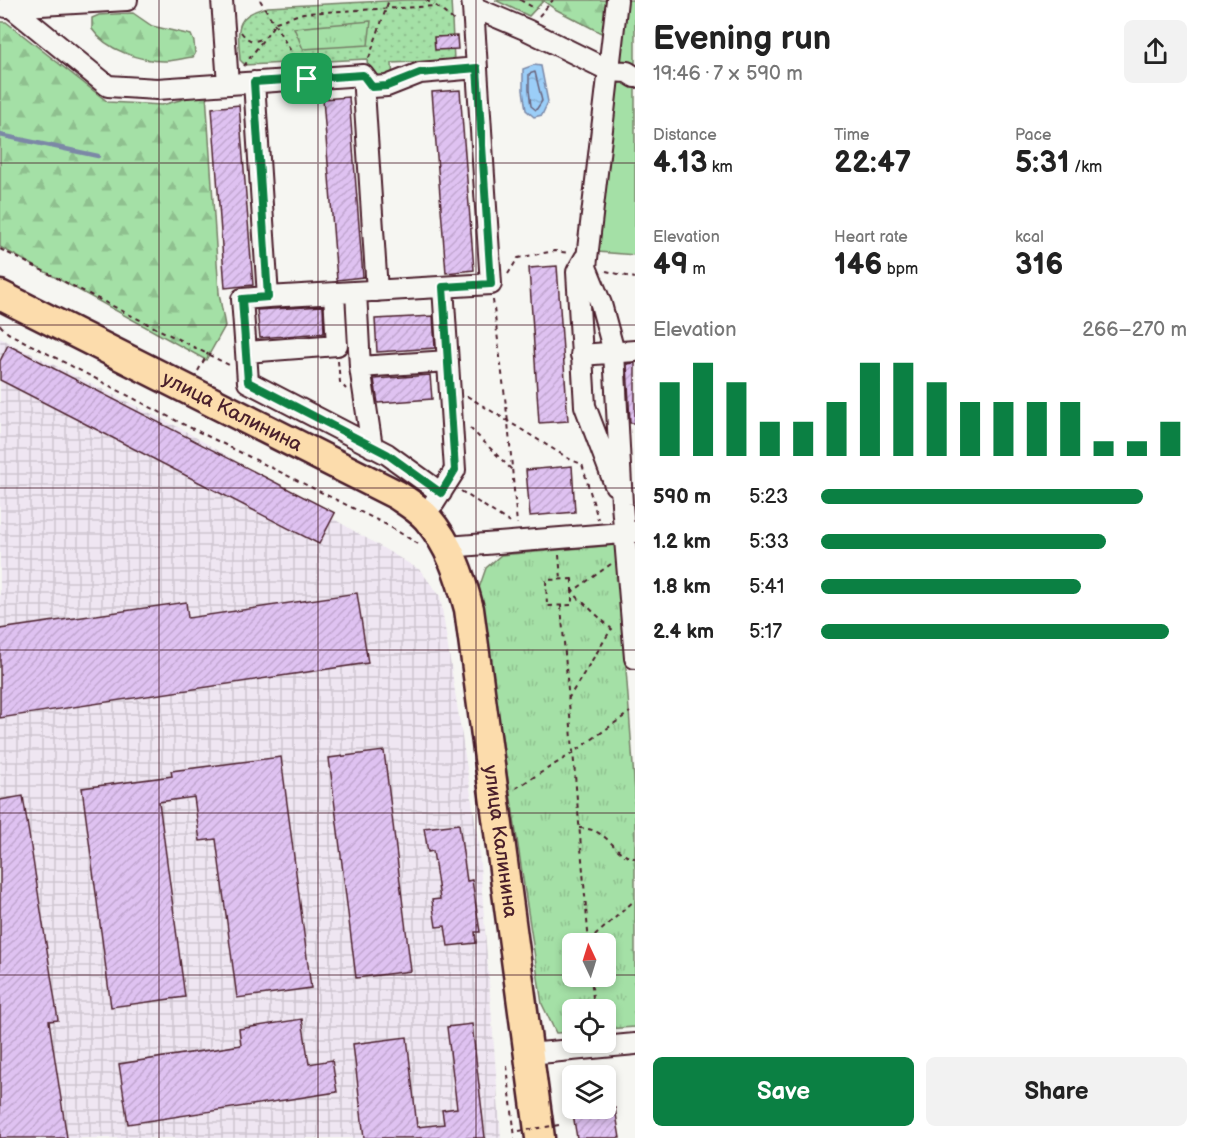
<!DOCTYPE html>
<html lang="en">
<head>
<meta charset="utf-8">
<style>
  body { margin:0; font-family:"Balsamiq Sans",sans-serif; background:#f2f2f2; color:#222; height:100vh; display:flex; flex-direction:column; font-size:22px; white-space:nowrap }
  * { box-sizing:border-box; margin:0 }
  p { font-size:20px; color:#767676 }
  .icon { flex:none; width:33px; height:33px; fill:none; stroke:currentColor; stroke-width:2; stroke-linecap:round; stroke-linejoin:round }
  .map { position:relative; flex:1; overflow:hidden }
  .drawer { display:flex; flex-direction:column; background:#fff; width:570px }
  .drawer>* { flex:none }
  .needle { width:39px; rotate:356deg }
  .buttons { position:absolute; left:562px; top:933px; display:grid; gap:12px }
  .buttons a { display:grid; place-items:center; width:54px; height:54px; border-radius:9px; background:#fff; box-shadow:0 3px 9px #0003; font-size:30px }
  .pin { position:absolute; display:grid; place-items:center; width:51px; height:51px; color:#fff; margin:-26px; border-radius:12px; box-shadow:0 3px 9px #0006 }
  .round { display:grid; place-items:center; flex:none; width:63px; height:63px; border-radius:9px; background:#f2f2f2 }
  .overview { display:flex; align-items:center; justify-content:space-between; height:102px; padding:0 18px }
  h1 { font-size:33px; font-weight:800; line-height:45px }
  .stats { display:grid; grid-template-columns:repeat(3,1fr); gap:9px; height:102px; padding:6px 18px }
  .stats div { display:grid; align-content:center }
  .stats b { font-size:30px; font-weight:800 }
  .stats small { font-size:16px; font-weight:400 }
  .stats p { font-size:16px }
  .chart { height:168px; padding:12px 18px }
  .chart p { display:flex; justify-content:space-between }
  .chart svg { width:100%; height:108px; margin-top:6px; stroke:#0b8043; stroke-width:6 }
  .button { display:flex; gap:12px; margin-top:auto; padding:12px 18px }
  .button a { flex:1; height:69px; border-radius:9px; background:#0b8043; color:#fff; font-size:24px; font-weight:800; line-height:69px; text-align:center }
  .button a+a { background:#f2f2f2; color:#222 }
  ul { padding:0 18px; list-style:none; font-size:20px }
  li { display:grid; grid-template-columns:96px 72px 1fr; align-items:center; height:45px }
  li i { height:15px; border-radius:8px; background:#0b8043 }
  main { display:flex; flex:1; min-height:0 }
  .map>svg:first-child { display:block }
</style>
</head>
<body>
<main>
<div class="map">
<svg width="635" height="1138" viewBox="0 0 635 1138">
  <defs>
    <pattern id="industrial-grid" width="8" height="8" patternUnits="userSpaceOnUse" patternTransform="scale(1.5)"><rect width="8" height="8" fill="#efe6f2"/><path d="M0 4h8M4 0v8" fill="none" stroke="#cec5d0"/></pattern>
    <pattern id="grass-dots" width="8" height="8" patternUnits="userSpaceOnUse" patternTransform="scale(1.5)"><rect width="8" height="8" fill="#a4e0a6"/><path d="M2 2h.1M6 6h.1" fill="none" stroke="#8fc08f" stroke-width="1.8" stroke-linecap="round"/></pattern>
    <pattern id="forest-firs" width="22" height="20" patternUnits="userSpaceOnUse" patternTransform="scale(1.5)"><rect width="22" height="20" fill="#a4e0a6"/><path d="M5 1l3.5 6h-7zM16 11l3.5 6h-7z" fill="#8fc08f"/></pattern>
    <pattern id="park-tufts" width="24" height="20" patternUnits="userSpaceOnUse" patternTransform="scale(1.5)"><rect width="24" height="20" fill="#a4e0a6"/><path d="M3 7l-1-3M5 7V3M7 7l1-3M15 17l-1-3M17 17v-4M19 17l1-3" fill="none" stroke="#8fc08f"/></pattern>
    <pattern id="water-ripples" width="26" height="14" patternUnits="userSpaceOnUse" patternTransform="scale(1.5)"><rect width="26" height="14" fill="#9bcef8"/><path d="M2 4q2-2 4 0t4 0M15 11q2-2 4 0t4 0" fill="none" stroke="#87b0d5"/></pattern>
    <pattern id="building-hatch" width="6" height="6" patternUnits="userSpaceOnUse" patternTransform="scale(1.5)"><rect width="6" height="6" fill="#dfc2f1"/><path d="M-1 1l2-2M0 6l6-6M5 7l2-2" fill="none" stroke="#c1a6cf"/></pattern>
  </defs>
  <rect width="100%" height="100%" fill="#f6f6f2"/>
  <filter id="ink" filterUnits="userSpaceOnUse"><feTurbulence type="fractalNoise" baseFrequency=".0167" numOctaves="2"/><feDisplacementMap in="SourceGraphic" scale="12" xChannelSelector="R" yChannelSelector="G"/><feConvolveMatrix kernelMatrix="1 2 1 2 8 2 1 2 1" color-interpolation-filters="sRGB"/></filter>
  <g filter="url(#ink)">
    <!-- industrial -->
    <path fill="url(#industrial-grid)" d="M 0,338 L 180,428 L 420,570 L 440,596 L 478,839 L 501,1138 L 0,1138 Z"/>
    <!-- grass -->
    <path fill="url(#grass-dots)" stroke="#778068" stroke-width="1.5" d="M 405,0 L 451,0 L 454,60 L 392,63 L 393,82 L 369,83 L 367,59 L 245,65 L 240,60 C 238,29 233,15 268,7 Z"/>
    <!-- forest -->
    <path fill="url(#forest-firs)" stroke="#778068" stroke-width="1.5" d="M 542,0 L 610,0 L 607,36 L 555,9 Z
      M 133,13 L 152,26 L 191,35 L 194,42 L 195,54 L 193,57 C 184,58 174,61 164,61 C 140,61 106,50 92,29 L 92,18 L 99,15 Z
      M 0,22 L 6,22 L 108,102 L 162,105 L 206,93 L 219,293 L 225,326 L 206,360 L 0,247 Z"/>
    <!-- park -->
    <path fill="url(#park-tufts)" stroke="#778068" stroke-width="1.5" fill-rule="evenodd" d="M 371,21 L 368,45 L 303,49 L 294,28 Z
      M 617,545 L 635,793 L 635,1027 L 606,1029 L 606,1010 L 573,1010 L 573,1032 L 556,1033 L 542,1004 L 479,588 L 486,568 L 501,555 ZM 573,944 L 606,944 L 606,976 L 573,976 Z"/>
    <!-- garden -->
    <path fill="#a4e0a6" stroke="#778068" stroke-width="1.5" d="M 495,0 L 544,0 L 529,16 Z
      M 620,0 L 635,0 L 635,255 L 598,252 Z"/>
    <!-- water -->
    <path fill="url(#water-ripples)" stroke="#7b88a6" stroke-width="1.5" d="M 534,65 L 541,66 L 548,102 L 542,115 L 534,117 L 526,110 L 523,90 L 523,69 Z"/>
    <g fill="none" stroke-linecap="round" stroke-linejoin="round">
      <!-- shore -->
      <path stroke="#6a657d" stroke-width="1.5" d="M 535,72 L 542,101 L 536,110 L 531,106 L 529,90 L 529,74 Z"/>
      <!-- stream -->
      <path stroke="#7b88a6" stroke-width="4.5" d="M 0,135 L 98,156"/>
    </g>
    <!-- building -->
    <path fill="url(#building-hatch)" stroke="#4a1f2b" stroke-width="1.5" d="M 457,36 L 458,49 L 435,50 L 434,37 Z
      M 460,90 L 474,270 L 446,273 L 432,92 Z
      M 349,97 L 363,277 L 337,280 L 323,99 Z
      M 239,105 L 253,285 L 225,288 L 212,108 Z
      M 557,266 L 568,421 L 539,423 L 529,268 Z
      M 323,306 L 324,333 L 260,338 L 257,310 Z
      M 433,316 L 435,348 L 377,352 L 375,319 Z
      M 8,345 L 335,513 L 319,544 L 0,380 L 0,361 Z
      M 635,363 L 635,423 L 630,423 L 627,364 Z
      M 430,375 L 432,399 L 378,403 L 374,379 Z
      M 572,466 L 575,512 L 530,516 L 526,470 Z
      M 357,593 L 368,663 L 0,718 L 0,629 L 186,602 L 188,618 Z
      M 384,751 L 411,971 L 356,978 L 329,758 Z
      M 281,757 L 311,988 L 237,998 L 216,839 L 200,841 L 194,797 L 159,802 L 185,997 L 111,1007 L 82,788 L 172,776 L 171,771 Z
      M 23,796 L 58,1020 L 49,1021 L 67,1138 L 0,1138 L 0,800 Z
      M 459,824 L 467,881 L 472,880 L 480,932 L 475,932 L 476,943 L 448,946 L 445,926 L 436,927 L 432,900 L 440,899 L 433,851 L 428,852 L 424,828 Z
      M 302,1019 L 309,1064 L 332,1060 L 337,1092 L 128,1124 L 119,1064 L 241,1045 L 239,1029 Z
      M 472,1024 L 485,1138 L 364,1138 L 353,1044 L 407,1037 L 417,1127 L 444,1124 L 442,1110 L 457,1108 L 447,1027 Z
      M 572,1108 L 615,1108 L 620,1138 L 577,1138 Z"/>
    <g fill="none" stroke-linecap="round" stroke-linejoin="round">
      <defs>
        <path id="minor" d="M 222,0 L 228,84
          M 472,0 L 473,7 L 527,30 L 610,71 L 627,72 L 635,77
          M 617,0 L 586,267 L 601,304 L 614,352 L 622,504 L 635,658
          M 6,7 L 127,0
          M 11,7 L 108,86 L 157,89 L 363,75 L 372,87 L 387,86 L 420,73 L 477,68
          M 363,75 L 377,291
          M 254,82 L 268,297
          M 585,258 L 577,272 L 585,406 L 615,485
          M 356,292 L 360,367 L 372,447
          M 334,294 L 337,345 L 246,352 L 242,299 L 268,297 L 491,284 L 473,7
          M 246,352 L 248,382 L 387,454 L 441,493
          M 581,355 L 635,351
          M 360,367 L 448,361
          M 434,503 L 455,470 L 443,287
          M 448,547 L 635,532
          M 529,1054 L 635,1044"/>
        <g id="highway">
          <path id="s1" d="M 0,295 L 397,495 C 407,502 419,509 427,518 C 450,545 460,575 469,609 L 540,1138"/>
        </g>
      </defs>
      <!-- minor casing -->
      <use href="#minor" stroke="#4a1f2b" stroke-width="24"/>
      <!-- highway casing -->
      <use href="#highway" stroke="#4a1f2b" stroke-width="33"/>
      <!-- path -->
      <path stroke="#4a1f2b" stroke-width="2" stroke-dasharray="4.5 4.5" stroke-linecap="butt" d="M 260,0 L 298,63
        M 426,0 L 434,5
        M 520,0 L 536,9
        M 539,16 L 553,0
        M 241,32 C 248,41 254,44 264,37
        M 369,58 L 389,0
        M 244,66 L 276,22 L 303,13 L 436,6 L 457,23
        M 0,249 L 229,365
        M 606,271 L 635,278
        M 508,274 L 518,258 L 554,251 L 570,253
        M 493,300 L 508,422 L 517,524
        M 0,325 L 8,333 L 175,420 L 387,525 L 420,545
        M 338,361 L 340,382 L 346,389
        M 198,371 L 208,353
        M 467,396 L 571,460 L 582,464 L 598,519
        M 470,428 L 512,470
        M 461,491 L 512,524
        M 559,555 L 561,579
        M 611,564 L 572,592 L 616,633
        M 572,579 L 572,605 L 547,606 L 546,580 Z
        M 561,606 L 589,944
        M 568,699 L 612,628
        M 516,788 L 573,753 L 630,712
        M 579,828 C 610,828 614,857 635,858
        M 588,942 L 635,900
        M 606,964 L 612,959
        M 591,976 L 594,1010
        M 507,1066 L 515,1138"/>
      <!-- minor -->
      <use href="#minor" stroke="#f6f6f2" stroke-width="20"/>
      <!-- highway -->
      <use href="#highway" stroke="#fcdcac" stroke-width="28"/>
      <!-- path-bridge -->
      <path stroke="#4a1f2b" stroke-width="2" stroke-dasharray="4.5 4.5" stroke-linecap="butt" d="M 519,1131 L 559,1125"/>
    </g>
  </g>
  <g fill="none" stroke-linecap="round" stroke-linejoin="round" filter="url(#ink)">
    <defs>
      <path id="route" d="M 477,68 L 491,284 L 443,287 L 455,470 L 441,493 L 387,454 L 248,382 L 242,299 L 268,297 L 254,82 L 363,75 L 372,87 L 387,86 L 420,73 Z"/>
    </defs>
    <!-- route casing -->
    <use href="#route" stroke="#fff" stroke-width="12"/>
    <!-- route -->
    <use href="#route" stroke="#0b8043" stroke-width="8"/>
  </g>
  <!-- grid -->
  <path fill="none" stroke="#4a1f2b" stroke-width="1.5" stroke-opacity="0.55" d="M 159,0 L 159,1138M 318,0 L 318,1138M 476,0 L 476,1138M 0,163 L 635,163M 0,325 L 635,325M 0,488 L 635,488M 0,650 L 635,650M 0,813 L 635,813M 0,975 L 573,975M 606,975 L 635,975"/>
  <g text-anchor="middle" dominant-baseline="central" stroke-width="5" stroke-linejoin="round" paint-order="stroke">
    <!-- street labels -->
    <g font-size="20" fill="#4a1f2b" stroke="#f6f6f2">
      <text stroke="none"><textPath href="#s1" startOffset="260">улица Калинина</textPath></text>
      <text stroke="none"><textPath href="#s1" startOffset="818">улица Калинина</textPath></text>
    </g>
  </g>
</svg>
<div class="buttons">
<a><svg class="needle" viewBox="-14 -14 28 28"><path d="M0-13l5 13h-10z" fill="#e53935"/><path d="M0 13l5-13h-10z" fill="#767676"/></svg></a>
<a><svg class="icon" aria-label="locate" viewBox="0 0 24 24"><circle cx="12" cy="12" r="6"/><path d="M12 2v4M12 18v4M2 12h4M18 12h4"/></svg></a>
<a><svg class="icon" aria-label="layers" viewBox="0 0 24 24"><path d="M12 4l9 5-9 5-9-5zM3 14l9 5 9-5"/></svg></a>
</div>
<div class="pin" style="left:307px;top:79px;background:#1e9e55"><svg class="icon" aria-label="arrive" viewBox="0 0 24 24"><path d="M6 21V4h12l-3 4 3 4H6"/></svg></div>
</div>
<section class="drawer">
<div class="overview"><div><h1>Evening run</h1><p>19:46 · 7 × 590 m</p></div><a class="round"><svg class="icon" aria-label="share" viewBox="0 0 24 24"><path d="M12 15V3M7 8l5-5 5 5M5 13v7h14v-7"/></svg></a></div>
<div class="stats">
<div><p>Distance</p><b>4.13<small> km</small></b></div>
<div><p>Time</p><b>22:47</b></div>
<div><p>Pace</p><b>5:31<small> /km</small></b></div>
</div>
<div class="stats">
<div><p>Elevation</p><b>49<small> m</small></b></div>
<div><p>Heart rate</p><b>146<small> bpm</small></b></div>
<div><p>kcal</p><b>316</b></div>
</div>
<div class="chart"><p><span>Elevation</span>266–270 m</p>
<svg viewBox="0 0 160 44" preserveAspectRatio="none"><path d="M5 44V14M15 44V6M25 44V14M35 44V30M45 44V30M55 44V22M65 44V6M75 44V6M85 44V14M95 44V22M105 44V22M115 44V22M125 44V22M135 44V38M145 44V38M155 44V30"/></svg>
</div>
<ul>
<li><b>590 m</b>5:23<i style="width:88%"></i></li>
<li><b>1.2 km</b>5:33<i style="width:78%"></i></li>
<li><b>1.8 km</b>5:41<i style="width:71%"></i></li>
<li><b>2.4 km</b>5:17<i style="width:95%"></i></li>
</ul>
<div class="button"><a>Save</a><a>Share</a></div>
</section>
</main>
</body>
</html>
